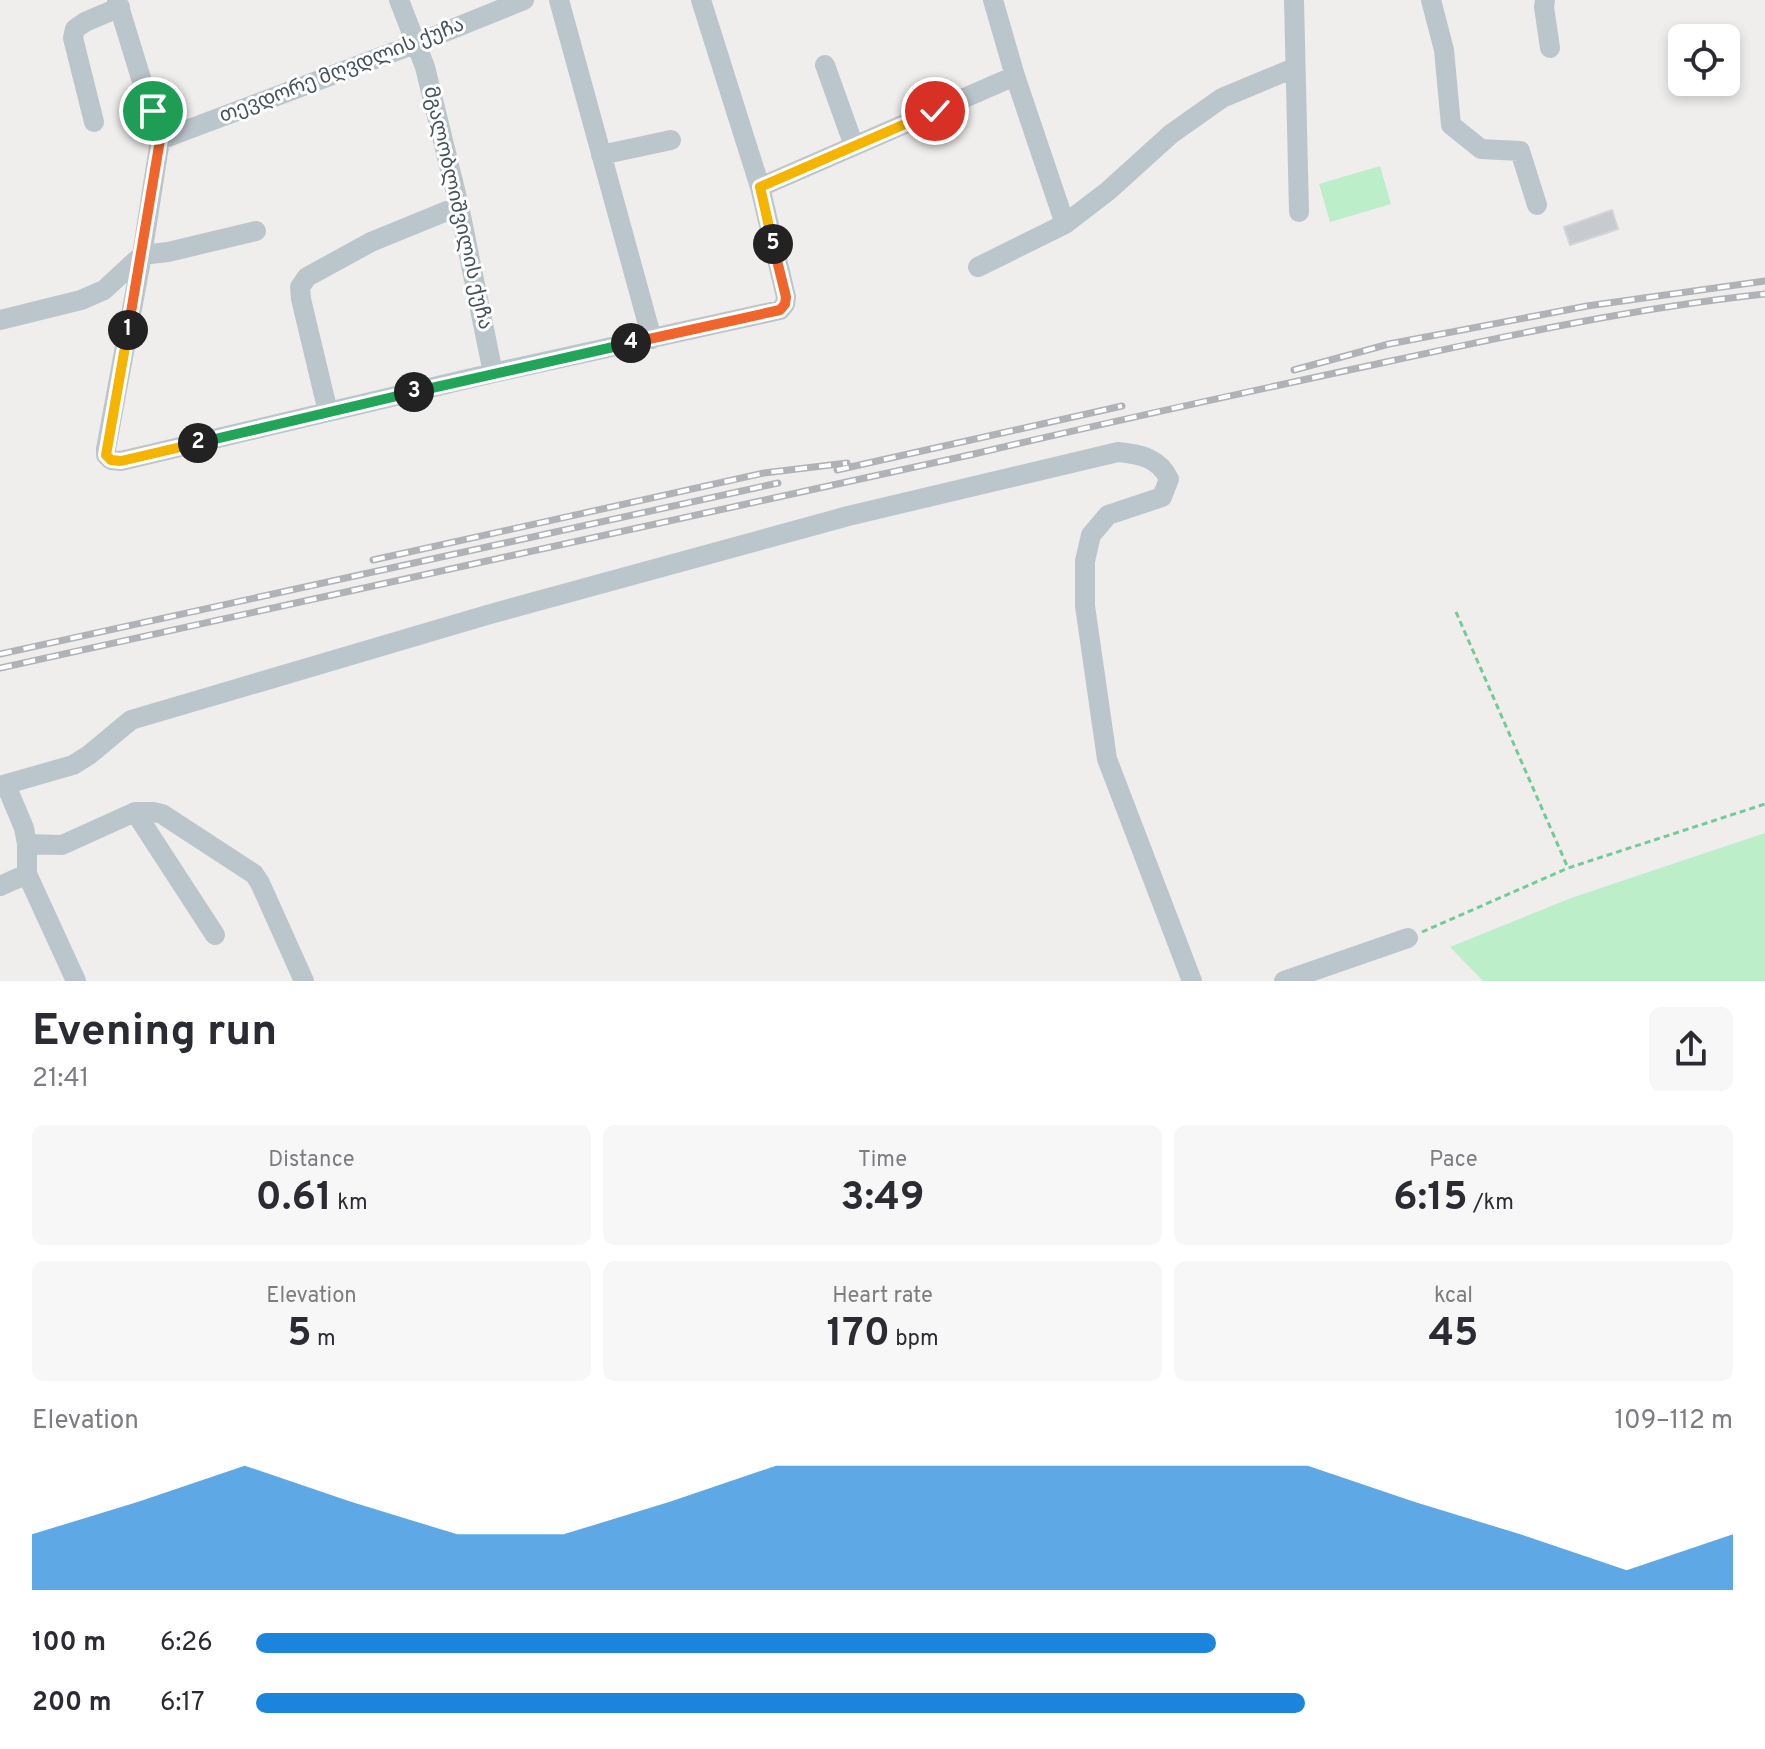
<!DOCTYPE html>
<html lang="en">
<head>
<meta charset="utf-8">
<style>
  body { margin:0; font-family:Overpass,"Noto Sans Georgian",sans-serif; background:#f7f7f7; color:#2b2b33; height:100vh; display:flex; flex-direction:column; font-size:30px; white-space:nowrap }
  * { box-sizing:border-box; margin:0 }
  p { font-size:26px; color:#7c7c81 }
  .icon { flex:none; width:44px; height:44px; fill:none; stroke:currentColor; stroke-width:2; stroke-linecap:round; stroke-linejoin:round }
  .map { position:relative; height:981px; overflow:hidden }
  .details { display:flex; flex-direction:column; background:#fff; flex:1 }
  .details>* { flex:none }
  .buttons { position:absolute; left:1668px; top:24px; display:grid; gap:16px }
  .buttons a { display:grid; place-items:center; width:72px; height:72px; border-radius:12px; background:#fff; box-shadow:0 4px 12px #0003; font-size:40px }
  .pin { position:absolute; display:grid; place-items:center; width:68px; height:68px; color:#fff; margin:-34px; border:4px solid #fff; border-radius:50%; box-shadow:0 2px 8px #0007 }
  .km { position:absolute; width:40px; height:40px; margin:-20px; border-radius:50%; background:#222; color:#fff; font-size:22px; line-height:40px; text-align:center }
  .round { display:grid; place-items:center; flex:none; width:84px; height:84px; border-radius:12px; background:#f7f7f7 }
  .summary { display:flex; align-items:center; justify-content:space-between; height:136px; padding:0 32px }
  h1 { font-size:44px; font-weight:700; line-height:60px }
  .figures { display:grid; grid-template-columns:repeat(3,1fr); gap:12px; height:136px; padding:8px 32px }
  .figures div { display:grid; align-content:center; border-radius:12px; background:#f7f7f7; text-align:center }
  .figures b { font-size:40px; font-weight:700 }
  .figures small { font-size:22px; font-weight:400 }
  .figures p { font-size:22px }
  .chart { height:224px; padding:16px 32px }
  .chart p { display:flex; justify-content:space-between }
  .chart svg { width:100%; height:144px; margin-top:8px; fill:#1b84dc; opacity:.7 }
  ul { padding:0 32px; list-style:none; font-size:26px }
  li { display:grid; grid-template-columns:128px 96px 1fr; align-items:center; height:60px }
  li i { height:20px; border-radius:10px; background:#1b84dc }
  .map>svg:first-child { display:block }
</style>
</head>
<body>
<div class="map">
<svg width="1765" height="981" viewBox="0 0 1765 981">
  <rect width="100%" height="100%" fill="#f0eded"/>
  <!-- green -->
  <path fill="#bbeec9" d="M 1380,166 L 1391,204 L 1330,222 L 1319,184 Z
    M 1765,833 L 1765,981 L 1483,981 L 1450,947 L 1571,898 Z"/>
  <!-- building -->
  <path fill="#c7cbd0" stroke="#d1d4d9" stroke-width="2" d="M 1612,210 L 1618,229 L 1570,245 L 1564,227 Z"/>
  <g fill="none" stroke-linecap="round" stroke-linejoin="round">
    <!-- path -->
    <path stroke="#73cb97" stroke-width="3" stroke-dasharray="6 4" stroke-linecap="butt" d="M 1456,612 L 1568,868
      M 1422,932 L 1568,868 L 1765,804"/>
    <!-- minor -->
    <path stroke="#bbc6cc" stroke-width="20" d="M 117,0 L 160,140 L 142,255 L 106,449 L 106,455 L 111,460 L 121,461 L 493,373 L 780,310 L 785,304 L 786,297 L 760,187 L 701,0
      M 399,0 L 425,67 L 459,206 L 493,373
      M 559,0 L 652,339
      M 993,0 L 1015,76 L 1065,224
      M 1294,0 L 1299,212
      M 1431,0 L 1444,50 L 1451,125 L 1481,149 L 1520,151 L 1537,205
      M 1545,0 L 1544,7 L 1550,48
      M 825,65 L 854,146
      M 94,122 L 73,38 L 75,29 L 85,22 L 120,7
      M 160,140 L 415,44 L 524,0
      M 601,155 L 671,140
      M 760,187 L 1015,76
      M 142,255 L 168,252 L 256,231
      M 978,267 L 1065,224 L 1108,191 L 1171,134 L 1222,98 L 1294,68
      M 0,320 L 81,300 L 104,290 L 142,255
      M 328,412 L 301,299 L 300,287 L 307,277 L 371,242 L 459,206
      M 6,785 L 24,828 L 27,844 L 27,874 L 76,981
      M 0,786 L 73,765 L 89,755 L 131,720 L 487,615 L 848,516 L 1118,452 C 1140,454 1159,458 1169,479 L 1162,497 L 1108,515 L 1091,535 L 1085,561 L 1085,606 L 1107,759 L 1192,981
      M 135,812 L 215,935
      M 27,844 L 62,845 L 135,812 L 153,812 L 162,814 L 254,874 L 260,883 L 304,981
      M 0,886 L 27,874
      M 1284,981 L 1408,938"/>
    <defs>
      <path id="rail" d="M 1294,370 L 1389,344 L 1587,306 L 1765,281
        M 837,470 L 1122,406
        M 373,560 L 764,473 L 847,463
        M 0,654 L 778,483
        M 0,668 L 974,454 C 1108,422 1242,393 1377,364 C 1506,336 1634,308 1765,294"/>
    </defs>
    <!-- rail casing -->
    <use href="#rail" stroke="#afb3b7" stroke-width="7"/>
    <!-- rail -->
    <use href="#rail" stroke="#fff" stroke-width="4" stroke-dasharray="12" stroke-linecap="butt"/>
  </g>
  <g fill="none" stroke-linecap="round" stroke-linejoin="round">
    <defs>
      <path id="split-1" d="M 128,330 L 160,140 L 153,111"/>
      <path id="split-2" d="M 128,330 L 106,455 L 111,460 L 121,461 L 198,443"/>
      <path id="split-3" d="M 198,443 L 414,392"/>
      <path id="split-4" d="M 414,392 L 631,343"/>
      <path id="split-5" d="M 631,343 L 780,310 L 785,304 L 786,297 L 773,244"/>
      <path id="split-6" d="M 773,244 L 760,187 L 935,111"/>
    </defs>
    <!-- split-1 casing -->
    <use href="#split-1" stroke="#fff" stroke-width="16"/>
    <!-- split-2 casing -->
    <use href="#split-2" stroke="#fff" stroke-width="16"/>
    <!-- split-3 casing -->
    <use href="#split-3" stroke="#fff" stroke-width="16"/>
    <!-- split-4 casing -->
    <use href="#split-4" stroke="#fff" stroke-width="16"/>
    <!-- split-5 casing -->
    <use href="#split-5" stroke="#fff" stroke-width="16"/>
    <!-- split-6 casing -->
    <use href="#split-6" stroke="#fff" stroke-width="16"/>
    <!-- split-1 -->
    <use href="#split-1" stroke="#f0652b" stroke-width="10"/>
    <!-- split-2 -->
    <use href="#split-2" stroke="#f5b400" stroke-width="10"/>
    <!-- split-3 -->
    <use href="#split-3" stroke="#22a559" stroke-width="10"/>
    <!-- split-4 -->
    <use href="#split-4" stroke="#22a559" stroke-width="10"/>
    <!-- split-5 -->
    <use href="#split-5" stroke="#f0652b" stroke-width="10"/>
    <!-- split-6 -->
    <use href="#split-6" stroke="#f5b400" stroke-width="10"/>
  </g>
  <g text-anchor="middle" dominant-baseline="central" stroke-width="6" stroke-linejoin="round" paint-order="stroke">
    <!-- street labels -->
    <g font-size="20" fill="#45525a" stroke="#fff">
      <text transform="translate(342 71) rotate(-21)">თევდორე მღვდლის ქუჩა</text>
      <text transform="translate(457 208) rotate(77)">მგალობლიშვილის ქუჩა</text>
    </g>
  </g>
</svg>
<div class="buttons">
<a><svg class="icon" aria-label="locate" viewBox="0 0 24 24"><circle cx="12" cy="12" r="6"/><path d="M12 2v4M12 18v4M2 12h4M18 12h4"/></svg></a>
</div>
<div class="pin" style="left:153px;top:111px;background:#1e9e55"><svg class="icon" aria-label="arrive" viewBox="0 0 24 24"><path d="M6 21V4h12l-3 4 3 4H6"/></svg></div>
<div class="pin" style="left:935px;top:111px;background:#d93025"><svg class="icon" aria-label="check" viewBox="0 0 24 24"><path d="M5 12l5 5 9-10"/></svg></div>
<b class="km" style="left:128px;top:330px">1</b>
<b class="km" style="left:198px;top:443px">2</b>
<b class="km" style="left:414px;top:392px">3</b>
<b class="km" style="left:631px;top:343px">4</b>
<b class="km" style="left:773px;top:244px">5</b>
</div>
<section class="details">
<div class="summary"><div><h1>Evening run</h1><p>21:41</p></div><a class="round"><svg class="icon" aria-label="share" viewBox="0 0 24 24"><path d="M12 15V3M7 8l5-5 5 5M5 13v7h14v-7"/></svg></a></div>
<div class="figures">
<div><p>Distance</p><b>0.61<small> km</small></b></div>
<div><p>Time</p><b>3:49</b></div>
<div><p>Pace</p><b>6:15<small> /km</small></b></div>
</div>
<div class="figures">
<div><p>Elevation</p><b>5<small> m</small></b></div>
<div><p>Heart rate</p><b>170<small> bpm</small></b></div>
<div><p>kcal</p><b>45</b></div>
</div>
<div class="chart"><p><span>Elevation</span>109–112 m</p>
<svg viewBox="0 0 160 44" preserveAspectRatio="none"><path d="M0 44V27L10 17L20 6L30 17L40 27L50 27L60 17L70 6L80 6L90 6L100 6L110 6L120 6L130 17L140 27L150 38L160 27V44z"/></svg>
</div>
<ul>
<li><b>100 m</b>6:26<i style="width:65%"></i></li>
<li><b>200 m</b>6:17<i style="width:71%"></i></li>
</ul>
</section>
</body>
</html>
